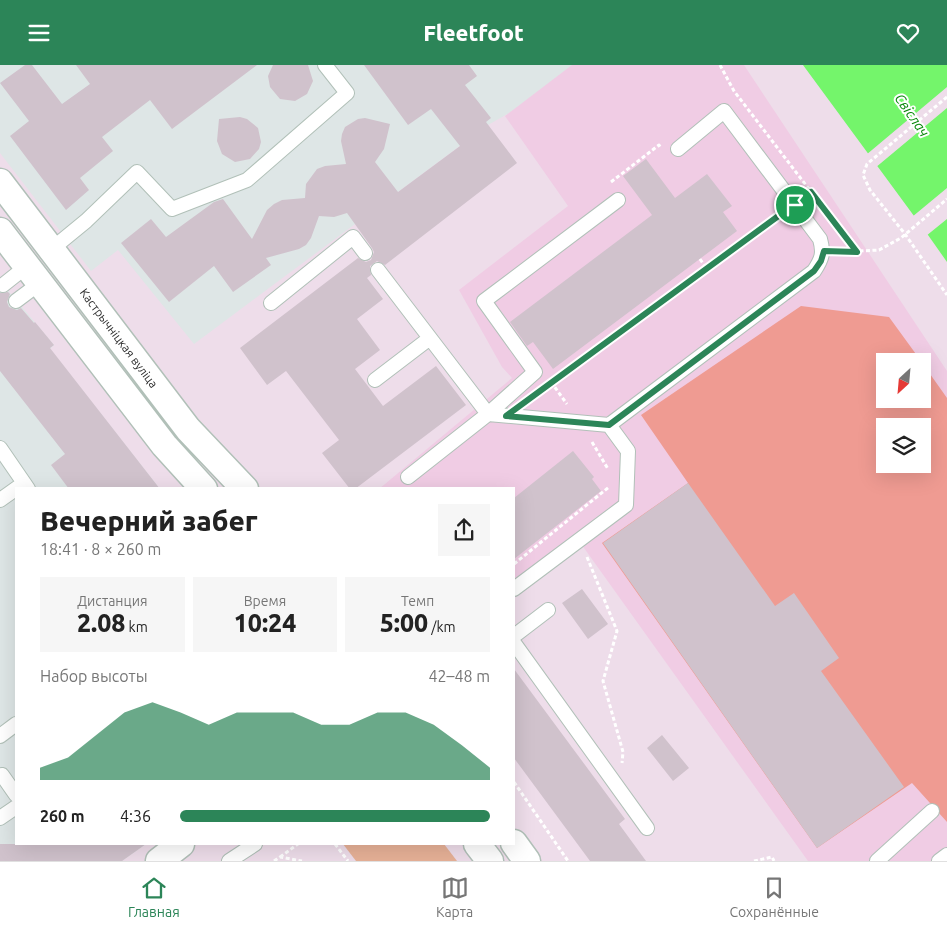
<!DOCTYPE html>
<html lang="ru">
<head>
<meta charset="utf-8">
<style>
  body { margin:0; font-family:Ubuntu,sans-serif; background:#f6f6f6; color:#222; height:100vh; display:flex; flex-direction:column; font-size:19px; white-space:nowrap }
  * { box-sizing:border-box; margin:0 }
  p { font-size:16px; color:#767676 }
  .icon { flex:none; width:28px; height:28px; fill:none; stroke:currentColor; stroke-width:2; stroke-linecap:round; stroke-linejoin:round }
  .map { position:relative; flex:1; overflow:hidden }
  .panel { position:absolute; left:15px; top:422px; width:500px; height:358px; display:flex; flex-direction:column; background:#fff; border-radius:0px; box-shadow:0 5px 20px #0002 }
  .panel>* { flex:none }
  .needle { width:32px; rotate:206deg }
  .tools { position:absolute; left:876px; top:288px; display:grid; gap:10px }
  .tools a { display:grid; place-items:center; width:55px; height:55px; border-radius:0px; background:#fff; box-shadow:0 5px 20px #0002; font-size:25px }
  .pin { position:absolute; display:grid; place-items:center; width:42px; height:42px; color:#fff; margin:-21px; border:2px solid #fff; border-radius:50%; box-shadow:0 1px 5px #0007 }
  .round { display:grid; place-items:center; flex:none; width:52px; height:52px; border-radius:0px; background:#f6f6f6 }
  .head { display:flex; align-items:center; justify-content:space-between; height:85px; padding:0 25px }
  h1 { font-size:28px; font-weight:800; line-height:38px }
  .stats { display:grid; grid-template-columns:repeat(3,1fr); gap:8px; height:85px; padding:5px 25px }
  .stats div { display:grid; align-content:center; border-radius:0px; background:#f6f6f6; text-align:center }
  .stats b { font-size:25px; font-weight:800 }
  .stats small { font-size:14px; font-weight:400 }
  .stats p { font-size:14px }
  .chart { height:140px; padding:10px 25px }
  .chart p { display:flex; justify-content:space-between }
  .chart svg { width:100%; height:90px; margin-top:5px; fill:#2c8558; opacity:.7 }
  ul { padding:0 25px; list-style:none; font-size:16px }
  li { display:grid; grid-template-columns:80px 60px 1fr; align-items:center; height:38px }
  li i { height:12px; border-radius:6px; background:#2c8558 }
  header { display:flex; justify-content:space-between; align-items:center; height:65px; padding:0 25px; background:#2c8558; color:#fff; font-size:22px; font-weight:800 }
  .dock { display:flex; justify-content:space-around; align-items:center; height:70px; border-top:1px solid #e0e0e0; background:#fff; font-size:14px; color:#767676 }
  .dock a { display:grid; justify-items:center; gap:2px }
  .dock .selected { color:#2c8558 }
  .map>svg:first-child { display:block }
</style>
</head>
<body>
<header><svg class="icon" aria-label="menu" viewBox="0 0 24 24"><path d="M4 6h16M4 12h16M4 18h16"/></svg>Fleetfoot<svg class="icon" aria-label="heart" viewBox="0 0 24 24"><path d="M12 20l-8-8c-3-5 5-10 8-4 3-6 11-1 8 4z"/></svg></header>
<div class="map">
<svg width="947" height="796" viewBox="0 0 947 796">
  <rect width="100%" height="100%" fill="#eeddea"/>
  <!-- industrial -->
  <path fill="#dee6e6" d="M 0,0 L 573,0 L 516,44 L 488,60 L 194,279 L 118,185 L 91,206 L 0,88 Z
    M 0,216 L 54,280 L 50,284 L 160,424 L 16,424 L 16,779 L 146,779 L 122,796 L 0,796 Z"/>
  <!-- education -->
  <path fill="#f0cce4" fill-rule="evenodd" d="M 572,0 L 744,0 L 947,306 L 947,796 L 808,796 L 579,476 L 514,525 L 514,424 L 379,424 L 512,313 L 502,302 L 459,225 L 568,141 L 505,51 ZM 885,296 L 922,296 L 922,334 L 885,334 ZM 885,361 L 922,361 L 922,399 L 885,399 Z"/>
  <!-- green -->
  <path fill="#e7b197" d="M 343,779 L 444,779 L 457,796 L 356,796 Z"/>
  <!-- pitch -->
  <path fill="#ef9b92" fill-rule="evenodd" d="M 801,241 L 889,252 L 921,296 L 885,296 L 885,334 L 922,334 L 923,299 L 947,333 L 947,757 L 912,718 L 817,783 L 602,478 L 688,418 L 641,350 ZM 885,361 L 922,361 L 922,399 L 885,399 Z"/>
  <!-- water -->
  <path fill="#74f56b" d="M 803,0 L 947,0 L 947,197 L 928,170 Z"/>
  <!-- pier -->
  <path fill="#eeddea" d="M 947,22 L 947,43 L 875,103 L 866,90 Z
    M 947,123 L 947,154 L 926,171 L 912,152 Z"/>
  <!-- building -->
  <path fill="#d0c2cc" d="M 25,0 L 32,0 L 62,39 L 90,19 L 76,0 L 257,0 L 172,64 L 150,35 L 102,72 L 113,86 L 80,113 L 89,125 L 66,145 L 10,71 L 29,56 L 0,18 Z
    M 273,0 L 308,0 L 313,16 L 307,29 L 295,36 L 280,34 L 270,22 L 268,11 Z
    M 364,0 L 469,0 L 477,11 L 465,20 L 491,53 L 486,57 L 517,98 L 385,200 L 377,196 L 370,201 L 371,210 L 367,213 L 383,234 L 357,254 L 380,285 L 355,304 L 383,341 L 436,301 L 466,340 L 355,424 L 350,424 L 322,388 L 339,375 L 286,306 L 267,320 L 240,283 L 358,193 L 366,197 L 371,195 L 374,187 L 372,183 L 347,148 L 334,152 L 319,151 L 311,173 L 306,180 L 299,184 L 266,193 L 271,200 L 233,227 L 214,201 L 169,237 L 121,178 L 151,154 L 166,172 L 214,137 L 223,134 L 252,174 L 267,145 L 274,139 L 282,135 L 305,133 L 306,119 L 317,104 L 325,101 L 346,99 L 341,76 L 342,69 L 345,62 L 358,54 L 365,53 L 390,59 L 384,84 L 375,97 L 398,127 L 460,81 L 431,44 L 408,60 Z
    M 240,52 L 247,54 L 258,63 L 261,77 L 259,84 L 250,94 L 235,97 L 222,89 L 217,76 L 219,54 Z
    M 646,94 L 675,133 L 707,109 L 732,141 L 723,147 L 737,166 L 553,304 L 533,277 L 527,281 L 510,257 L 652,150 L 623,111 Z
    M 8,227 L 10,229 L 7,237 L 9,242 L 17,245 L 21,243 L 34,258 L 35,257 L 54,280 L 50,283 L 160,424 L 69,424 L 51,400 L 65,389 L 0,306 L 0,228 Z
    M 573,386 L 594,412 L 592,414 L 601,426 L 514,494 L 514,433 Z
    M 688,418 L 775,541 L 794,528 L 839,593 L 821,606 L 904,722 L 817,783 L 603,478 Z
    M 582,524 L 608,559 L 588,574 L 562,538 Z
    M 514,604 L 625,754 L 619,759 L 646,796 L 590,796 L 514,693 Z
    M 662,670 L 689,703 L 673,716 L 647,683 Z
    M 0,779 L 146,779 L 122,796 L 0,796 Z"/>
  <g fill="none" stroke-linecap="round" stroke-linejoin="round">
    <defs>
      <path id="lane" d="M 47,188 L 86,156 L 137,107 L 172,144 L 247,115 L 347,28 L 325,0
        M 378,205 L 488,349 L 609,360
        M 3,220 L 27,201
        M 16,236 L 40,218
        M 271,238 L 353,172 L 365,188
        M 375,315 L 430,273
        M 0,383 L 24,418
        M 408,412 L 488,349 L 535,307 L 484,236 L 618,135
        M 0,435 L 24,418 L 28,424
        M 514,524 L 626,440 L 628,386 L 609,360 L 814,206 C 822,194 824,188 820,174 L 724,46 L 678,84
        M 514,571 L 548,545
        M 514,578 L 647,763
        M 0,671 L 16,659
        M 2,710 L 16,730
        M 0,753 L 16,742
        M 229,796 L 255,779
        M 877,796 L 932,746
        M 939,796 L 947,790"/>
      <path id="street" d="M 0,117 L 188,364 L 245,424
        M 0,166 L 164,380 L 204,424
        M 514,778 L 527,796
        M 477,779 L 490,796
        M 159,796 L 181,779"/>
    </defs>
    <!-- lane casing -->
    <use href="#lane" stroke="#b1c0b8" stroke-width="16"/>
    <!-- street casing -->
    <use href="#street" stroke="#b1c0b8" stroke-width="29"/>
    <!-- path -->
    <path stroke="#fff" stroke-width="3" stroke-dasharray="4 2.5" stroke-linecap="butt" d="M 720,0 L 734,26 L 857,187
      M 947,32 L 867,99 L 863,110 L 870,125 L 905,169 L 947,230
      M 611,117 L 659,80 L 661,83
      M 840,187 L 879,185 L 901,173 L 947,134
      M 700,194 L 707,204
      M 551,317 L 781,150
      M 551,317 L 567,339
      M 592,377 L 608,404
      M 587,492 L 617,566 L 603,616 L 623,687 L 622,698
      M 514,499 L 609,422
      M 514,717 L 568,796
      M 335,779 L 348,796
      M 280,792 L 298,779
      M 274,796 L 280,792 L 302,796
      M 754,796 L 772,792 L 774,796"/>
    <!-- lane -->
    <use href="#lane" stroke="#fff" stroke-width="14"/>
    <!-- street -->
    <use href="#street" stroke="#fff" stroke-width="26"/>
  </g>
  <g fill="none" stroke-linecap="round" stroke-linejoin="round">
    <defs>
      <path id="route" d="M 811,127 L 857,187 L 824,186 L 821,196 L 814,206 L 609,360 L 506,351 Z"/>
    </defs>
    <!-- route casing -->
    <use href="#route" stroke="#fff" stroke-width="10"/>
    <!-- route -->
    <use href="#route" stroke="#2c8558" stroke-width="6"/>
  </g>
  <g text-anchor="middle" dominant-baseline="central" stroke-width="4" stroke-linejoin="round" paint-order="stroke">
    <!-- street labels -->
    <g font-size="12" fill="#2c2c2c" stroke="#fff">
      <text transform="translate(119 273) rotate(53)">Кастрычніцкая вуліца</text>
    </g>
    <!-- water labels -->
    <g font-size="14" font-style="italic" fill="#08870a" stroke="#fff">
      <text transform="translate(912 50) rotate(55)">Свіслач</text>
    </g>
  </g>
</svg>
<div class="tools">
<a><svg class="needle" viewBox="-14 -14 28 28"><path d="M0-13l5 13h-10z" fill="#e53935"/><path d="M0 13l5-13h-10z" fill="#767676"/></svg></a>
<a><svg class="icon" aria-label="layers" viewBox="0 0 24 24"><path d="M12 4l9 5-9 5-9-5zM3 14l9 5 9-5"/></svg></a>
</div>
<div class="pin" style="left:795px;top:140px;background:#1e9e55"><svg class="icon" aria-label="arrive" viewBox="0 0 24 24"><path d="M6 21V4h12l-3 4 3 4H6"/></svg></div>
<section class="panel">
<div class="head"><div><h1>Вечерний забег</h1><p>18:41 · 8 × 260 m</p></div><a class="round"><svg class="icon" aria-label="share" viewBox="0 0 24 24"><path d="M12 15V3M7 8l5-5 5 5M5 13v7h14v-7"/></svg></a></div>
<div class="stats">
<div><p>Дистанция</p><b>2.08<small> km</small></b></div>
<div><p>Время</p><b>10:24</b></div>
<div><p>Темп</p><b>5:00<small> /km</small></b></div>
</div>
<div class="chart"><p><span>Набор высоты</span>42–48 m</p>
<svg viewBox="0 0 160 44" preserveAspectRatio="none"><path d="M0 44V38L10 33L20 22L30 11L40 6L50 11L60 17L70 11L80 11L90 11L100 17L110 17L120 11L130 11L140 17L150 27L160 38V44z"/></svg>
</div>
<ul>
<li><b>260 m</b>4:36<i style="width:100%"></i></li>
</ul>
</section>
</div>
<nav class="dock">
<a class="selected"><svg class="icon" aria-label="home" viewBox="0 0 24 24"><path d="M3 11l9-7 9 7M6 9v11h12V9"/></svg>Главная</a>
<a><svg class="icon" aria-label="map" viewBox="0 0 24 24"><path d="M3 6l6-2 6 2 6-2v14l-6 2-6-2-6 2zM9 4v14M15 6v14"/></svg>Карта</a>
<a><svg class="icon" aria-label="saved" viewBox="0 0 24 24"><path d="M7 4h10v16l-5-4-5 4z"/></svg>Сохранённые</a>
</nav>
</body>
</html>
